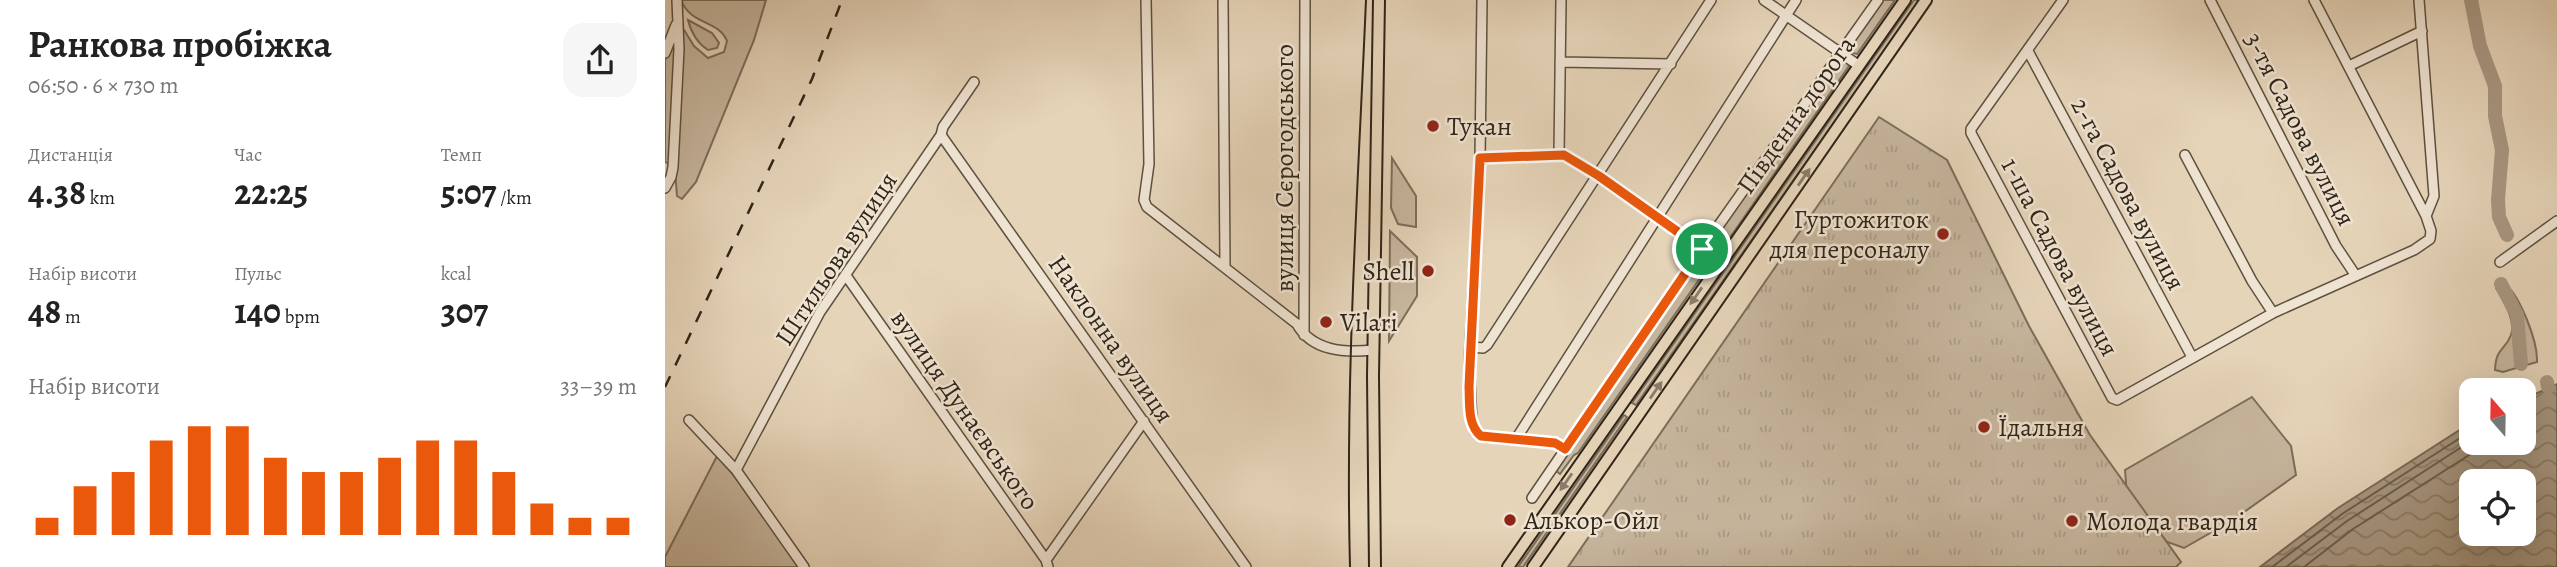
<!DOCTYPE html>
<html lang="uk">
<head>
<meta charset="utf-8">
<style>
  body { margin:0; font-family:Alegreya,serif; background:#f6f6f6; color:#222; height:100vh; display:flex; flex-direction:column; font-size:26px; white-space:nowrap }
  * { box-sizing:border-box; margin:0 }
  p { font-size:23px; color:#767676 }
  .icon { flex:none; width:38px; height:38px; fill:none; stroke:currentColor; stroke-width:2; stroke-linecap:round; stroke-linejoin:round }
  .map { position:relative; flex:1; overflow:hidden }
  .drawer { display:flex; flex-direction:column; background:#fff; width:665px }
  .drawer>* { flex:none }
  .needle { width:46px; rotate:340deg }
  .buttons { position:absolute; left:1794px; top:378px; display:grid; gap:14px }
  .buttons a { display:grid; place-items:center; width:77px; height:77px; border-radius:14px; background:#fff; box-shadow:0 7px 28px #0002; font-size:35px }
  .pin { position:absolute; display:grid; place-items:center; width:60px; height:60px; color:#fff; margin:-30px; border:4px solid #fff; border-radius:50%; box-shadow:0 2px 7px #0007 }
  .round { display:grid; place-items:center; flex:none; width:74px; height:74px; border-radius:21px; background:#f6f6f6 }
  .head { display:flex; align-items:center; justify-content:space-between; height:119px; padding:0 28px }
  h1 { font-size:38px; font-weight:700; line-height:52px }
  .figures { display:grid; grid-template-columns:repeat(3,1fr); gap:10px; height:119px; padding:7px 28px }
  .figures div { display:grid; align-content:center }
  .figures b { font-size:35px; font-weight:700 }
  .figures small { font-size:19px; font-weight:400 }
  .figures p { font-size:19px }
  .chart { height:196px; padding:14px 28px }
  .chart p { display:flex; justify-content:space-between }
  .chart svg { width:100%; height:126px; margin-top:7px; stroke:#ea580c; stroke-width:6 }
  main { display:flex; flex:1; min-height:0 }
  .map>svg:first-child { display:block }
</style>
</head>
<body>
<main>
<section class="drawer">
<div class="head"><div><h1>Ранкова пробіжка</h1><p>06:50 · 6 × 730 m</p></div><a class="round"><svg class="icon" aria-label="share" viewBox="0 0 24 24"><path d="M12 15V3M7 8l5-5 5 5M5 13v7h14v-7"/></svg></a></div>
<div class="figures">
<div><p>Дистанція</p><b>4.38<small> km</small></b></div>
<div><p>Час</p><b>22:25</b></div>
<div><p>Темп</p><b>5:07<small> /km</small></b></div>
</div>
<div class="figures">
<div><p>Набір висоти</p><b>48<small> m</small></b></div>
<div><p>Пульс</p><b>140<small> bpm</small></b></div>
<div><p>kcal</p><b>307</b></div>
</div>
<div class="chart"><p><span>Набір висоти</span>33–39 m</p>
<svg viewBox="0 0 160 44" preserveAspectRatio="none"><path d="M5 44V38M15 44V27M25 44V22M35 44V11M45 44V6M55 44V6M65 44V17M75 44V22M85 44V22M95 44V17M105 44V11M115 44V11M125 44V22M135 44V33M145 44V38M155 44V38"/></svg>
</div>
</section>
<div class="map">
<svg width="1892" height="567" viewBox="0 0 1892 567">
  <defs>
    <pattern id="park-tufts" width="24" height="20" patternUnits="userSpaceOnUse" patternTransform="scale(1.75)"><rect width="24" height="20" fill="#c7b69e"/><path d="M3 7l-1-3M5 7V3M7 7l1-3M15 17l-1-3M17 17v-4M19 17l1-3" fill="none" stroke="#ab9c87"/></pattern>
    <pattern id="water-waves" width="16" height="10" patternUnits="userSpaceOnUse" patternTransform="scale(1.75)"><rect width="16" height="10" fill="#a89882"/><path d="M0 5q4-4 8 0t8 0" fill="none" stroke="#897c69"/></pattern>
  </defs>
  <rect width="100%" height="100%" fill="#e6d4b9"/>
  <filter id="stains"><feTurbulence type="fractalNoise" baseFrequency=".00286" numOctaves="4"/><feColorMatrix values="0 0 0 0 .2 0 0 0 0 .09 0 0 0 0 .02 0 0 0 .5 -.17"/></filter>
  <radialGradient id="worn" r=".72"><stop offset=".6" stop-color="#630" stop-opacity="0"/><stop offset="1" stop-color="#630" stop-opacity=".3"/></radialGradient>
  <!-- green -->
  <path fill="#c7b69e" stroke="#7b6e5b" stroke-width="2" d="M 16,0 L 101,0 L 89,40 L 31,182 L 17,199 L 12,196 L 10,170 L 16,25 L 29,46 L 43,58 L 59,52 L 62,41 C 53,19 26,26 16,0 Z
    M 1217,0 L 1230,0 L 1192,54 L 1184,52 L 1183,49 Z
    M 1249,0 L 1255,0 L 971,405 L 967,403 Z
    M 23,20 L 47,33 L 54,43 L 52,48 L 43,50 C 32,43 26,32 23,20 Z
    M 5,44 L 11,47 L 5,164 L 0,162 L 0,59 Z
    M 1176,58 L 1181,61 L 1184,66 L 1055,252 L 1046,252 L 1043,247 Z
    M 727,158 L 751,196 L 751,227 L 733,224 L 726,208 Z
    M 725,231 L 752,257 L 752,296 L 724,341 Z
    M 1035,256 L 1044,258 L 1045,264 L 913,453 L 909,455 L 895,474 L 890,470 Z
    M 1839,283 C 1855,295 1873,342 1872,362 L 1838,372 L 1830,370 C 1831,347 1840,351 1846,335 C 1851,320 1838,300 1831,288 L 1832,284 Z
    M 1587,397 L 1626,446 L 1631,475 L 1568,520 L 1519,548 L 1480,534 L 1463,509 L 1460,470 Z
    M 959,415 L 962,417 L 858,567 L 853,567 Z
    M 52,456 L 73,480 L 134,567 L 0,567 L 0,557 Z"/>
  <!-- park -->
  <path fill="url(#park-tufts)" stroke="#7b6e5b" stroke-width="2" d="M 1214,117 L 1282,160 L 1364,326 L 1425,435 L 1516,562 L 1511,567 L 903,567 Z"/>
  <!-- water -->
  <path fill="url(#water-waves)" stroke="#786a58" stroke-width="2" fill-rule="evenodd" d="M 1892,384 L 1892,567 L 1595,567 L 1673,508 L 1804,424 L 1806,443 L 1858,443 L 1859,399 ZM 1806,481 L 1858,481 L 1858,534 L 1806,534 Z"/>
  <g fill="none" stroke-linecap="round" stroke-linejoin="round">
    <!-- shore -->
    <path stroke="#6c5e4d" stroke-width="2" d="M 1607,567 L 1677,514 L 1806,431
      M 1621,567 L 1682,521 L 1806,441
      M 1639,567 L 1688,529 L 1823,443"/>
    <!-- river -->
    <path stroke="#a89882" stroke-width="14" d="M 1806,0 L 1815,46 L 1830,86 L 1830,116 L 1837,150 L 1833,200 L 1834,217 L 1842,235
      M 1836,284 L 1852,315 L 1856,364
      M 1882,382 L 1883,387"/>
    <defs>
      <path id="minor" d="M 481,0 L 484,164 L 479,200 L 482,207 L 632,324 C 647,351 679,353 708,350
        M 558,0 L 560,266
        M 817,0 L 815,158 L 804,364 L 807,423 L 810,431 L 820,437 L 890,443 L 900,449
        M 1099,0 L 1193,65
        M 1398,0 L 1306,129 L 1306,133 L 1447,398 L 1452,400 L 1608,313 L 1749,250 L 1765,239 L 1766,231 L 1761,216 L 1649,0
        M 1545,0 L 1671,246 L 1691,276
        M 1754,0 L 1769,196 L 1761,216
        M 1363,51 L 1527,357
        M 0,53 L 11,25
        M 895,62 L 1006,64
        M 1684,66 L 1757,31
        M 276,135 L 581,567
        M 894,154 L 896,0
        M 1520,155 L 1587,281 L 1608,313
        M 815,158 L 899,155 L 934,176 L 1056,262
        M 0,188 L 6,177 L 8,167 L 14,49 L 12,0
        M 1835,262 L 1892,221
        M 182,277 L 381,560 L 383,567
        M 639,335 L 640,0
        M 806,347 L 818,348 L 822,345 L 1046,0
        M 24,420 L 71,470 L 139,567
        M 851,439 L 1131,0
        M 71,470 L 155,312 L 276,135 L 278,127 L 309,82
        M 867,498 L 1037,249 L 1213,0
        M 381,560 L 479,421"/>
      <path id="major" d="M 710,567 L 708,376 L 714,0
        M 843,567 L 1240,0
        M 868,567 L 1261,0"/>
    </defs>
    <!-- minor casing -->
    <use href="#minor" stroke="#5d5140" stroke-width="12"/>
    <!-- major casing -->
    <use href="#major" stroke="#2f2518" stroke-width="14"/>
    <!-- minor -->
    <use href="#minor" stroke="#efe3d2" stroke-width="9"/>
    <!-- major -->
    <use href="#major" stroke="#e6d4b9" stroke-width="10"/>
    <!-- tram -->
    <path stroke="#2f2518" stroke-width="2" d="M 685,567 C 680,378 693,189 701,0"/>
    <!-- rail -->
    <path stroke="#2f2518" stroke-width="2.5" stroke-dasharray="12 12" stroke-linecap="butt" d="M 0,387 L 147,79 L 177,0"/>
  </g>
  <!-- one-way arrows -->
  <defs><path id="oneway-solid" d="M-6-.8H1V-3.2L6.5 0L1 3.2V.8H-6Z" transform="scale(1.75)"/></defs>
  <g fill="#8a7c68">
    <use href="#oneway-solid" transform="translate(1139 177) rotate(-55)"/>
    <use href="#oneway-solid" transform="translate(1031 296) rotate(125)"/>
    <use href="#oneway-solid" transform="translate(991 390) rotate(-55)"/>
    <use href="#oneway-solid" transform="translate(901 482) rotate(125)"/>
  </g>
  <g fill="none" stroke-linecap="round" stroke-linejoin="round">
    <defs>
      <path id="route" d="M 899,155 L 934,176 L 1037,249 L 900,449 L 890,443 L 816,436 C 802,425 805,403 804,387 L 815,158 Z"/>
    </defs>
    <!-- route casing -->
    <use href="#route" stroke="#fff" stroke-width="14"/>
    <!-- route -->
    <use href="#route" stroke="#ea580c" stroke-width="9"/>
  </g>
  <!-- markers -->
  <g fill="#8f2418" stroke="#efe3d2" stroke-width="2.5">
    <circle cx="768" cy="126" r="7"/>
    <circle cx="1278" cy="234" r="7"/>
    <circle cx="763" cy="271" r="7"/>
    <circle cx="661" cy="322" r="7"/>
    <circle cx="1319" cy="427" r="7"/>
    <circle cx="845" cy="520" r="7"/>
    <circle cx="1407" cy="521" r="7"/>
  </g>
  <g text-anchor="middle" dominant-baseline="central" stroke-width="5" stroke-linejoin="round" paint-order="stroke">
    <!-- street labels -->
    <g font-size="26" fill="#2f2518" stroke="#efe3d2">
      <text transform="translate(1131 115) rotate(-55)">Південна дорога</text>
      <text transform="translate(1635 129) rotate(63)">3-тя Садова вулиця</text>
      <text transform="translate(619 168) rotate(-90)">вулиця Сєрогодського</text>
      <text transform="translate(1463 194) rotate(62)">2-га Садова вулиця</text>
      <text transform="translate(1395 257) rotate(62)">1-ша Садова вулиця</text>
      <text transform="translate(171 259) rotate(-57)">Штильова вулиця</text>
      <text transform="translate(446 339) rotate(55)">Наклонна вулиця</text>
      <text transform="translate(300 410) rotate(55)">вулиця Дунаєвського</text>
    </g>
    <!-- poi labels -->
    <g font-size="26" fill="#2f2518" stroke="#efe3d2" text-anchor="start">
      <text x="782" y="126">Тукан</text>
      <text x="1264" y="219" text-anchor="end">Гуртожиток<tspan x="1264" dy="30">для персоналу</tspan></text>
      <text x="749" y="271" text-anchor="end">Shell</text>
      <text x="675" y="322">Vilari</text>
      <text x="1333" y="427">Їдальня</text>
      <text x="859" y="520">Алькор-Ойл</text>
      <text x="1421" y="521">Молода гвардія</text>
    </g>
  </g>
  <rect width="100%" height="100%" filter="url(#stains)"/>
  <rect width="100%" height="100%" fill="url(#worn)"/>
</svg>
<div class="buttons">
<a><svg class="needle" viewBox="-14 -14 28 28"><path d="M0-13l5 13h-10z" fill="#e53935"/><path d="M0 13l5-13h-10z" fill="#767676"/></svg></a>
<a><svg class="icon" aria-label="locate" viewBox="0 0 24 24"><circle cx="12" cy="12" r="6"/><path d="M12 2v4M12 18v4M2 12h4M18 12h4"/></svg></a>
</div>
<div class="pin" style="left:1037px;top:249px;background:#1e9e55"><svg class="icon" aria-label="arrive" viewBox="0 0 24 24"><path d="M6 21V4h12l-3 4 3 4H6"/></svg></div>
</div>
</main>
</body>
</html>
